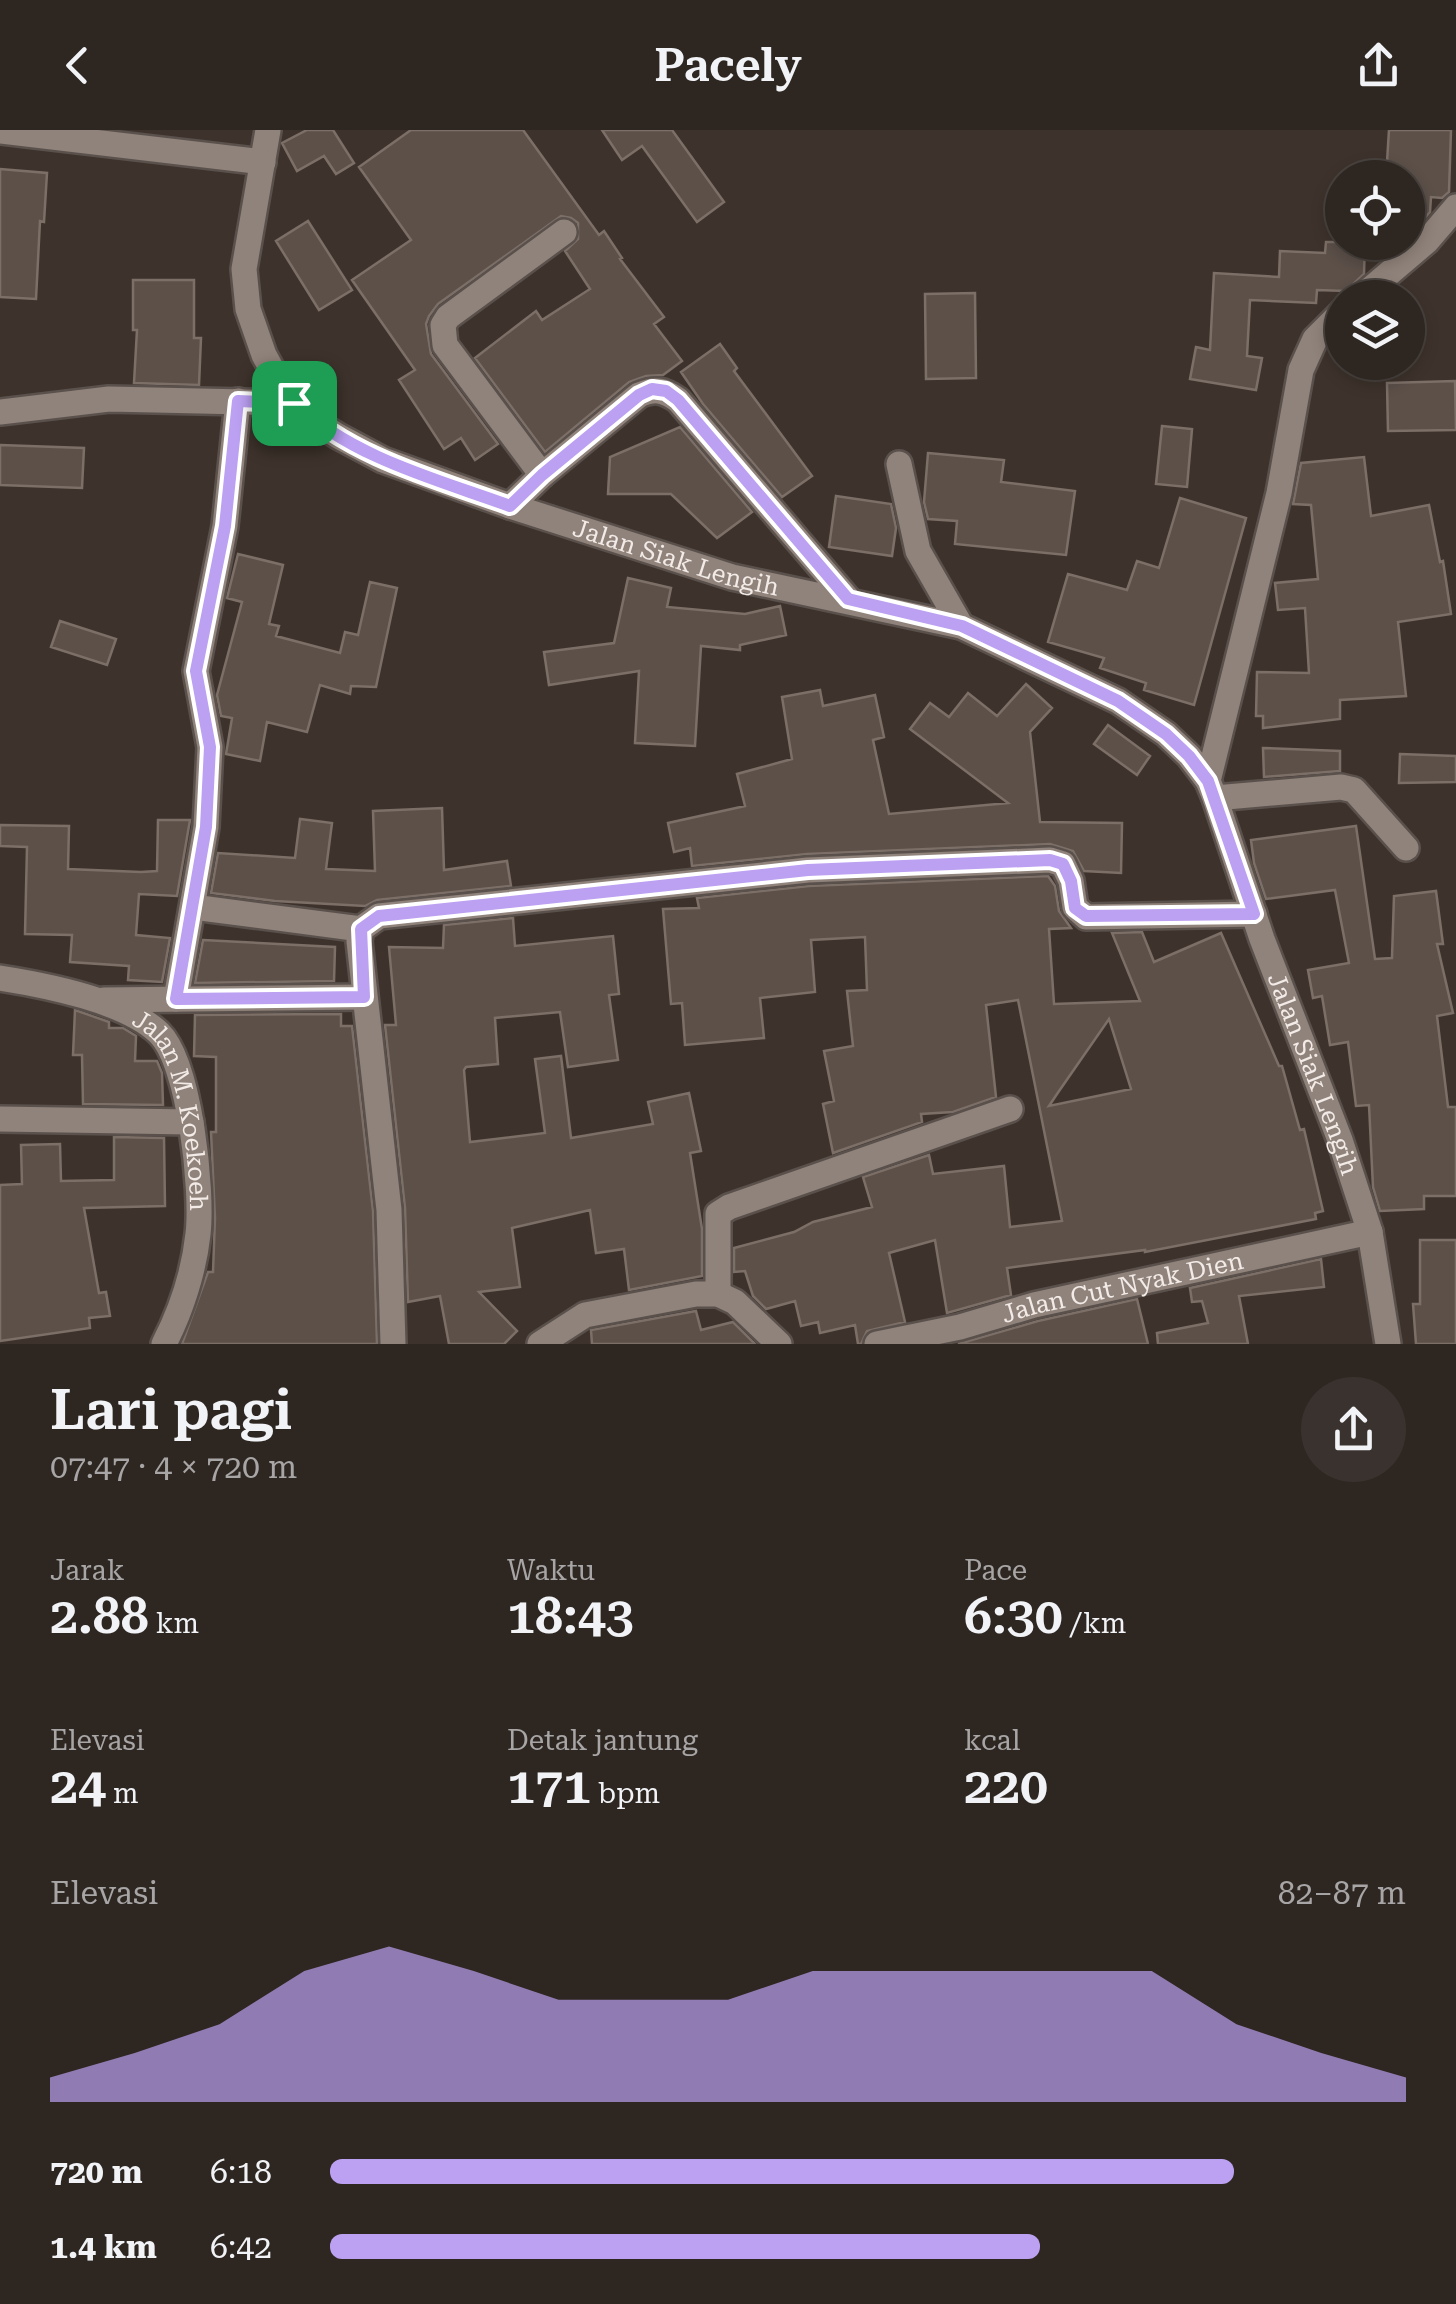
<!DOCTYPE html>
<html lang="id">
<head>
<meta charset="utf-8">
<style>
  body { margin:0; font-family:"Roboto Serif",serif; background:#3a322e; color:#f1f3f6; height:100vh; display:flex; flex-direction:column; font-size:38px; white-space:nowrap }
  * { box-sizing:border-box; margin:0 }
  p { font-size:32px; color:#a7a5a5 }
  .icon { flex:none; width:55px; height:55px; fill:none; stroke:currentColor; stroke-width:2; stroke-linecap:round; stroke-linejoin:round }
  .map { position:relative; height:1214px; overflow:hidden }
  .sheet { display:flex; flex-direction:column; background:#2e2621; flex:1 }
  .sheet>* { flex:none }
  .fabs { position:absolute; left:1325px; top:30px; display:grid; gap:20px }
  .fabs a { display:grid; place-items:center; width:100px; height:100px; border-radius:50%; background:#2e2621; box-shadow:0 5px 15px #0003,0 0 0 2px #49433f; font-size:50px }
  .pin { position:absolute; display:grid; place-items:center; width:85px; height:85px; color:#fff; margin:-42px; border-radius:20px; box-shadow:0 5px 15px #0006 }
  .round { display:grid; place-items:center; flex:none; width:105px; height:105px; border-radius:52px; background:#3a322e }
  .headline { display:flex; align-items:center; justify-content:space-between; height:170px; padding:0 50px }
  h1 { font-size:55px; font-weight:600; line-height:75px }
  .stats { display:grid; grid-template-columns:repeat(3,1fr); gap:15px; height:170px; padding:10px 50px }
  .stats div { display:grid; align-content:center }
  .stats b { font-size:50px; font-weight:600 }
  .stats small { font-size:28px; font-weight:400 }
  .stats p { font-size:28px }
  .chart { height:280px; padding:20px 50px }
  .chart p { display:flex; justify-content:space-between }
  .chart svg { width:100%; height:180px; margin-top:10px; fill:#bca0f2; opacity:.7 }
  ul { padding:0 50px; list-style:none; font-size:32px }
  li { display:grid; grid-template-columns:160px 120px 1fr; align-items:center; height:75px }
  li i { height:25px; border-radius:12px; background:#bca0f2 }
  header { display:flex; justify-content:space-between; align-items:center; height:130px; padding:0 50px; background:#2e2621; font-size:45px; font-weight:600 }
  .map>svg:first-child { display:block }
</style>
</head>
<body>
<header><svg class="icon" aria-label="back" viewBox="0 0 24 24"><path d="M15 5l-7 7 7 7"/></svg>Pacely<svg class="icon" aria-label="share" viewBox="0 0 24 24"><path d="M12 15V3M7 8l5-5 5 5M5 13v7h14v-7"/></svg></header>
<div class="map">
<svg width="1456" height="1214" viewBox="0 0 1456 1214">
  <rect width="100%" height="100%" fill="#3e332c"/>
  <!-- building -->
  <path fill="#5c5049" stroke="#7c6f68" stroke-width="2.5" fill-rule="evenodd" d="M 307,0 L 333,0 L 354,33 L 336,44 L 324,26 L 297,41 L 282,13 Z
    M 411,0 L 523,0 L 599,105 L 604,101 L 622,128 L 620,129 L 664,187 L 654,194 L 682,231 L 663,245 L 646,246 L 629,252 L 545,322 L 475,228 L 536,181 L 542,190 L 590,159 L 565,121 L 578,109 L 578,93 L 571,88 L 561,86 L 438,174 L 429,186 L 426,194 L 431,224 L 498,314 L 475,330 L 461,308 L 444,319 L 399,250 L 415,240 L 352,150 L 411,110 L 359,37 Z
    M 602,0 L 672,0 L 724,72 L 697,92 L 642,16 L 622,30 Z
    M 1389,0 L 1451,0 L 1449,62 L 1442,68 L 1431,67 L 1430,82 L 1412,103 L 1408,102 L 1408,48 L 1386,48 Z
    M 0,39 L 47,43 L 44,92 L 40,91 L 36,169 L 0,167 Z
    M 308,91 L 352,160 L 319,180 L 276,111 Z
    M 1326,112 L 1365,112 L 1364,144 L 1346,161 L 1317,160 L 1316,173 L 1250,170 L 1247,226 L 1262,228 L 1256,260 L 1190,249 L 1196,217 L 1210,220 L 1214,143 L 1279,147 L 1280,121 L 1325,123 Z
    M 133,150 L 194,150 L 194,208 L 201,208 L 199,255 L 134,253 L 137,200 L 133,200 Z
    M 975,163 L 976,248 L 926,249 L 925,164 Z
    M 720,214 L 737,238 L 734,241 L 812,346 L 782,367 L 703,274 L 681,242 Z
    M 1455,251 L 1456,300 L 1388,301 L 1387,253 Z
    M 1162,296 L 1192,299 L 1187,357 L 1156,354 Z
    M 680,297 L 752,382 L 717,408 L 671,364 L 608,364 L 610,327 Z
    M 0,315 L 84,318 L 82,358 L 0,355 Z
    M 928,323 L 1004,330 L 1001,352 L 1075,361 L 1066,425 L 955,414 L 957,391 L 928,389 L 924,372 Z
    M 1364,327 L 1371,386 L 1429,375 L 1440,432 L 1443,431 L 1451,484 L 1398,492 L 1406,566 L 1340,570 L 1340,589 L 1263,598 L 1263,586 L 1256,586 L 1257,542 L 1309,543 L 1305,478 L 1278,480 L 1275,453 L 1318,449 L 1311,375 L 1293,374 L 1301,333 Z
    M 836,366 L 891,374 L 896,398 L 892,426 L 829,417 Z
    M 1180,368 L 1246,388 L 1194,575 L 1144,560 L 1146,553 L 1100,538 L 1104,528 L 1048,512 L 1068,444 L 1127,460 L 1137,431 L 1159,438 Z
    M 238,424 L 283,435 L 269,494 L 279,496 L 276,506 L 340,523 L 345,502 L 358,505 L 370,452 L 397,458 L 376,557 L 351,556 L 350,564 L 320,555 L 307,602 L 267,592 L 260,631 L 226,624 L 232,588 L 221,586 L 217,565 L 242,472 L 227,468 Z
    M 628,448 L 671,458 L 667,477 L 745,484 L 780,476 L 786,505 L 740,515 L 740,520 L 701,516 L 695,616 L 635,613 L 639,541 L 549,555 L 544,522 L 614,513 Z
    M 60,491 L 116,509 L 107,535 L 51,517 Z
    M 1026,554 L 1052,578 L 1030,602 L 1040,692 L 1122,693 L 1121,743 L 1084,741 L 1073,721 L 1050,714 L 807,724 L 692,736 L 690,718 L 674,722 L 668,693 L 745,676 L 737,644 L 792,629 L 782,567 L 820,560 L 823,576 L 875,565 L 884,607 L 873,610 L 889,684 L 1008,673 L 910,599 L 930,573 L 949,587 L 968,563 L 997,586 Z
    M 1108,595 L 1150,626 L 1137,645 L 1094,614 Z
    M 1263,618 L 1340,621 L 1340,641 L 1264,647 Z
    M 1400,624 L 1456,626 L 1456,652 L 1399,653 Z
    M 442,678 L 444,740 L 507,731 L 511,756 L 377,770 L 365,776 L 275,771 L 211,763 L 218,723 L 295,728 L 300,689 L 332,693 L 326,739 L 375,741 L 373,681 Z
    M 158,690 L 190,690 L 177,766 L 139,764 L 136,805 L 170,808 L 162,852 L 128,850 L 129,836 L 70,832 L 72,805 L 25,804 L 27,717 L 0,716 L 0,695 L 69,696 L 68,739 L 141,742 L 157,741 Z
    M 1356,696 L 1375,829 L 1392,828 L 1394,766 L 1436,761 L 1443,814 L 1437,814 L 1453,883 L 1437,886 L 1448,977 L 1456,977 L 1456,1066 L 1424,1066 L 1424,1079 L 1380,1081 L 1373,1057 L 1369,975 L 1356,976 L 1348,912 L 1330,915 L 1322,866 L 1313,868 L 1308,840 L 1349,833 L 1335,760 L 1266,769 L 1254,733 L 1251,710 Z
    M 1048,746 L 1055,756 L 1059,781 L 1071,798 L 1049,799 L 1054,874 L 1140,871 L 1112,803 L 1142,802 L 1154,832 L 1221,803 L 1279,936 L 1282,936 L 1300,1000 L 1304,999 L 1323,1081 L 1315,1083 L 1316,1089 L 1145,1122 L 1145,1120 L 1007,1138 L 1011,1165 L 947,1183 L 935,1110 L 889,1123 L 905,1192 L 867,1201 L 861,1214 L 858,1214 L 855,1195 L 820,1203 L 818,1192 L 801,1196 L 795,1171 L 766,1179 L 753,1166 L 745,1141 L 734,1142 L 734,1118 L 794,1102 L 813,1092 L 872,1077 L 863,1047 L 929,1025 L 933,1044 L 1004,1036 L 1010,1097 L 1062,1091 L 1018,870 L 986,875 L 996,967 L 953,982 L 921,984 L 922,992 L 833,1023 L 823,974 L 834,971 L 824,921 L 853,916 L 847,861 L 867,860 L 865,807 L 811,810 L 815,862 L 760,868 L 764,908 L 685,915 L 682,873 L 671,874 L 663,779 L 699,778 L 697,768 L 809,756 ZM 1109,889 L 1131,959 L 1049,976 L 1057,964 Z
    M 513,788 L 515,816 L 613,806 L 619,864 L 609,865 L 618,930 L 568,937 L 560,882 L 495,888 L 498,934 L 466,937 L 464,940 L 470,1012 L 545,1003 L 535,929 L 561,926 L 571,1008 L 653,994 L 648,972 L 689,963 L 701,1021 L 690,1023 L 702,1099 L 702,1146 L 629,1160 L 624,1119 L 596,1123 L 590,1080 L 512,1098 L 520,1157 L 479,1162 L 517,1201 L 504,1214 L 449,1214 L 440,1166 L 408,1172 L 405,1078 L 385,895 L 396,895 L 389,817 L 443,818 L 444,795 Z
    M 203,810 L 335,817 L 334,851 L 195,853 Z
    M 75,880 L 109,892 L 109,898 L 123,898 L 136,906 L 135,931 L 157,931 L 162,943 L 163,975 L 83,974 L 82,925 L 73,925 Z
    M 341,884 L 341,896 L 352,896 L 373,1081 L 377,1214 L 182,1214 L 208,1142 L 213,1142 L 215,1088 L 211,1002 L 216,1002 L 216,927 L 194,926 L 195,885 Z
    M 114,1007 L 164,1008 L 165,1076 L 84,1078 L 99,1163 L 106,1162 L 110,1186 L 89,1188 L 90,1198 L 0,1211 L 0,1055 L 22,1054 L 21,1015 L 60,1014 L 61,1051 L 114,1050 Z
    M 1420,1110 L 1456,1110 L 1456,1214 L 1416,1214 L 1413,1174 L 1420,1174 Z
    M 1321,1129 L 1324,1157 L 1239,1166 L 1248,1214 L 1158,1214 L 1157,1203 L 1208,1193 L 1202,1171 L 1192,1172 L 1190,1158 Z
    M 1137,1169 L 1148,1214 L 958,1214 L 1038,1191 Z
    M 696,1181 L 701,1200 L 733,1192 L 755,1214 L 592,1214 L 591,1200 Z"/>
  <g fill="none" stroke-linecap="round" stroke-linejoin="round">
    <defs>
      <g id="minor">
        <path id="s1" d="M 268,0 L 244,139 L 248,179 L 264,225 L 281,256 L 311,289 L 338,306 L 383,330 L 510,376 L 732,447 L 961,496 L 1118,571 L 1166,604 L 1189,626 L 1208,651 L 1215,668 L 1262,809 L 1340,1010 L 1370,1102 L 1388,1214"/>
        <path d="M 0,1 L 263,32"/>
        <path d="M 1360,168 L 1427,111 L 1456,77"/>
        <path d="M 0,282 L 109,269 L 294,273"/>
        <path d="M 899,334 L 918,421 L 961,496"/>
        <path d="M 542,345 L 445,215 L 443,195 L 448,187 L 564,102"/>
        <path d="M 510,376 L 542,345 L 639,265 C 655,258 664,260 678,270 L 848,469"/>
        <path d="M 1208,651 L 1279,363 L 1301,240 L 1315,209 L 1342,182"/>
        <path d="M 1215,668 L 1341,657 L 1354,660 L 1406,718"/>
        <path d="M 193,777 L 361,799"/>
        <path id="s2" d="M 0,848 C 45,855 126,871 159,903 C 190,933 203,1061 198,1104 C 194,1141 181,1181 164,1214"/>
        <path d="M 176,869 L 206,697 L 210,617 L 196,541 L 225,396 L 238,271"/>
        <path d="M 104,870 L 364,867"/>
        <path d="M 0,989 L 191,992"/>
        <path d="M 718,1164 L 718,1084 L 729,1077 L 1010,979"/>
        <path d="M 393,1214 L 389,1080 L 359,811 L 361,799 L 379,786 L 808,740 L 1050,730 L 1063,734 L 1071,751 L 1075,777 L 1086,787 L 1254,784"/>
        <path d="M 540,1214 L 585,1185 L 696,1164 L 718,1164 L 735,1172 L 779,1214"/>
        <path id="s3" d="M 877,1214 L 960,1197 L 1034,1175 L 1370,1102"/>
      </g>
    </defs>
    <!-- minor casing -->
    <use href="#minor" stroke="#5b514c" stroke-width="30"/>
    <!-- minor -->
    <use href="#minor" stroke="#90837b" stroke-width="25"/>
  </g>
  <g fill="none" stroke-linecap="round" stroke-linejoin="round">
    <defs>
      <path id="route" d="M 652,259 L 666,261 L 678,270 L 848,469 L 962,496 L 1118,571 L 1166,604 L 1189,626 L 1208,651 L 1254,784 L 1086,786 L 1075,778 L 1071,751 L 1063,734 L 1050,730 L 808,740 L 379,786 L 361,799 L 364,867 L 176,869 L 206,697 L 210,617 L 196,541 L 225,396 L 238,271 L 294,273 C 353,328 436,349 510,376 L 542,345 L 639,265 Z"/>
    </defs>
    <!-- route casing -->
    <use href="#route" stroke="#fff" stroke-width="20"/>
    <!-- route -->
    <use href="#route" stroke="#bca0f2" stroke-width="12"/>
  </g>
  <g text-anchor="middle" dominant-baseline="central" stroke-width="9" stroke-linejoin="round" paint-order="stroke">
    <!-- street labels -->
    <g font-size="25" fill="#f3ebe7" stroke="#342923">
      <text stroke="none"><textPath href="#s1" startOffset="702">Jalan Siak Lengih</textPath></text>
      <text stroke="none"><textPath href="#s1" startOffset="1602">Jalan Siak Lengih</textPath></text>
      <text stroke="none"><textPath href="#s2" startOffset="248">Jalan M. Koekoeh</textPath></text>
      <text stroke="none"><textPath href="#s3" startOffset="252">Jalan Cut Nyak Dien</textPath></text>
    </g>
  </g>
</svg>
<div class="fabs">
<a><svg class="icon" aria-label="locate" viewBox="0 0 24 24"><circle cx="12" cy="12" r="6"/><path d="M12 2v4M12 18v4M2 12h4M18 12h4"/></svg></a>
<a><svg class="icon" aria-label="layers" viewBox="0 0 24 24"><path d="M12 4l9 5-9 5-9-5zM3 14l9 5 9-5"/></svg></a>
</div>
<div class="pin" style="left:294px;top:273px;background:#1e9e55"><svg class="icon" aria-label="arrive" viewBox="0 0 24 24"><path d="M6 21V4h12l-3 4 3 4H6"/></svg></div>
</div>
<section class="sheet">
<div class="headline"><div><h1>Lari pagi</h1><p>07:47 · 4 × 720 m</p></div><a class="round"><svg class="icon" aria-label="share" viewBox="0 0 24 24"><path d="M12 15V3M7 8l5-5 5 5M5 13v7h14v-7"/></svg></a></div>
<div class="stats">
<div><p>Jarak</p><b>2.88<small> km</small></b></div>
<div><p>Waktu</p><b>18:43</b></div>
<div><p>Pace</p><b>6:30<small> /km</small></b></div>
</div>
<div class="stats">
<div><p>Elevasi</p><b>24<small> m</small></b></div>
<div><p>Detak jantung</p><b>171<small> bpm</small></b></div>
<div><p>kcal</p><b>220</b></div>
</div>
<div class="chart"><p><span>Elevasi</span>82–87 m</p>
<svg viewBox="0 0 160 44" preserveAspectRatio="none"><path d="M0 44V38L10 32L20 25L30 12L40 6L50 12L60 19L70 19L80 19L90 12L100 12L110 12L120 12L130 12L140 25L150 32L160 38V44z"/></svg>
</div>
<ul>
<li><b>720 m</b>6:18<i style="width:84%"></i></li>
<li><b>1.4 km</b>6:42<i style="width:66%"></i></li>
</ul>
</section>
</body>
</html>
